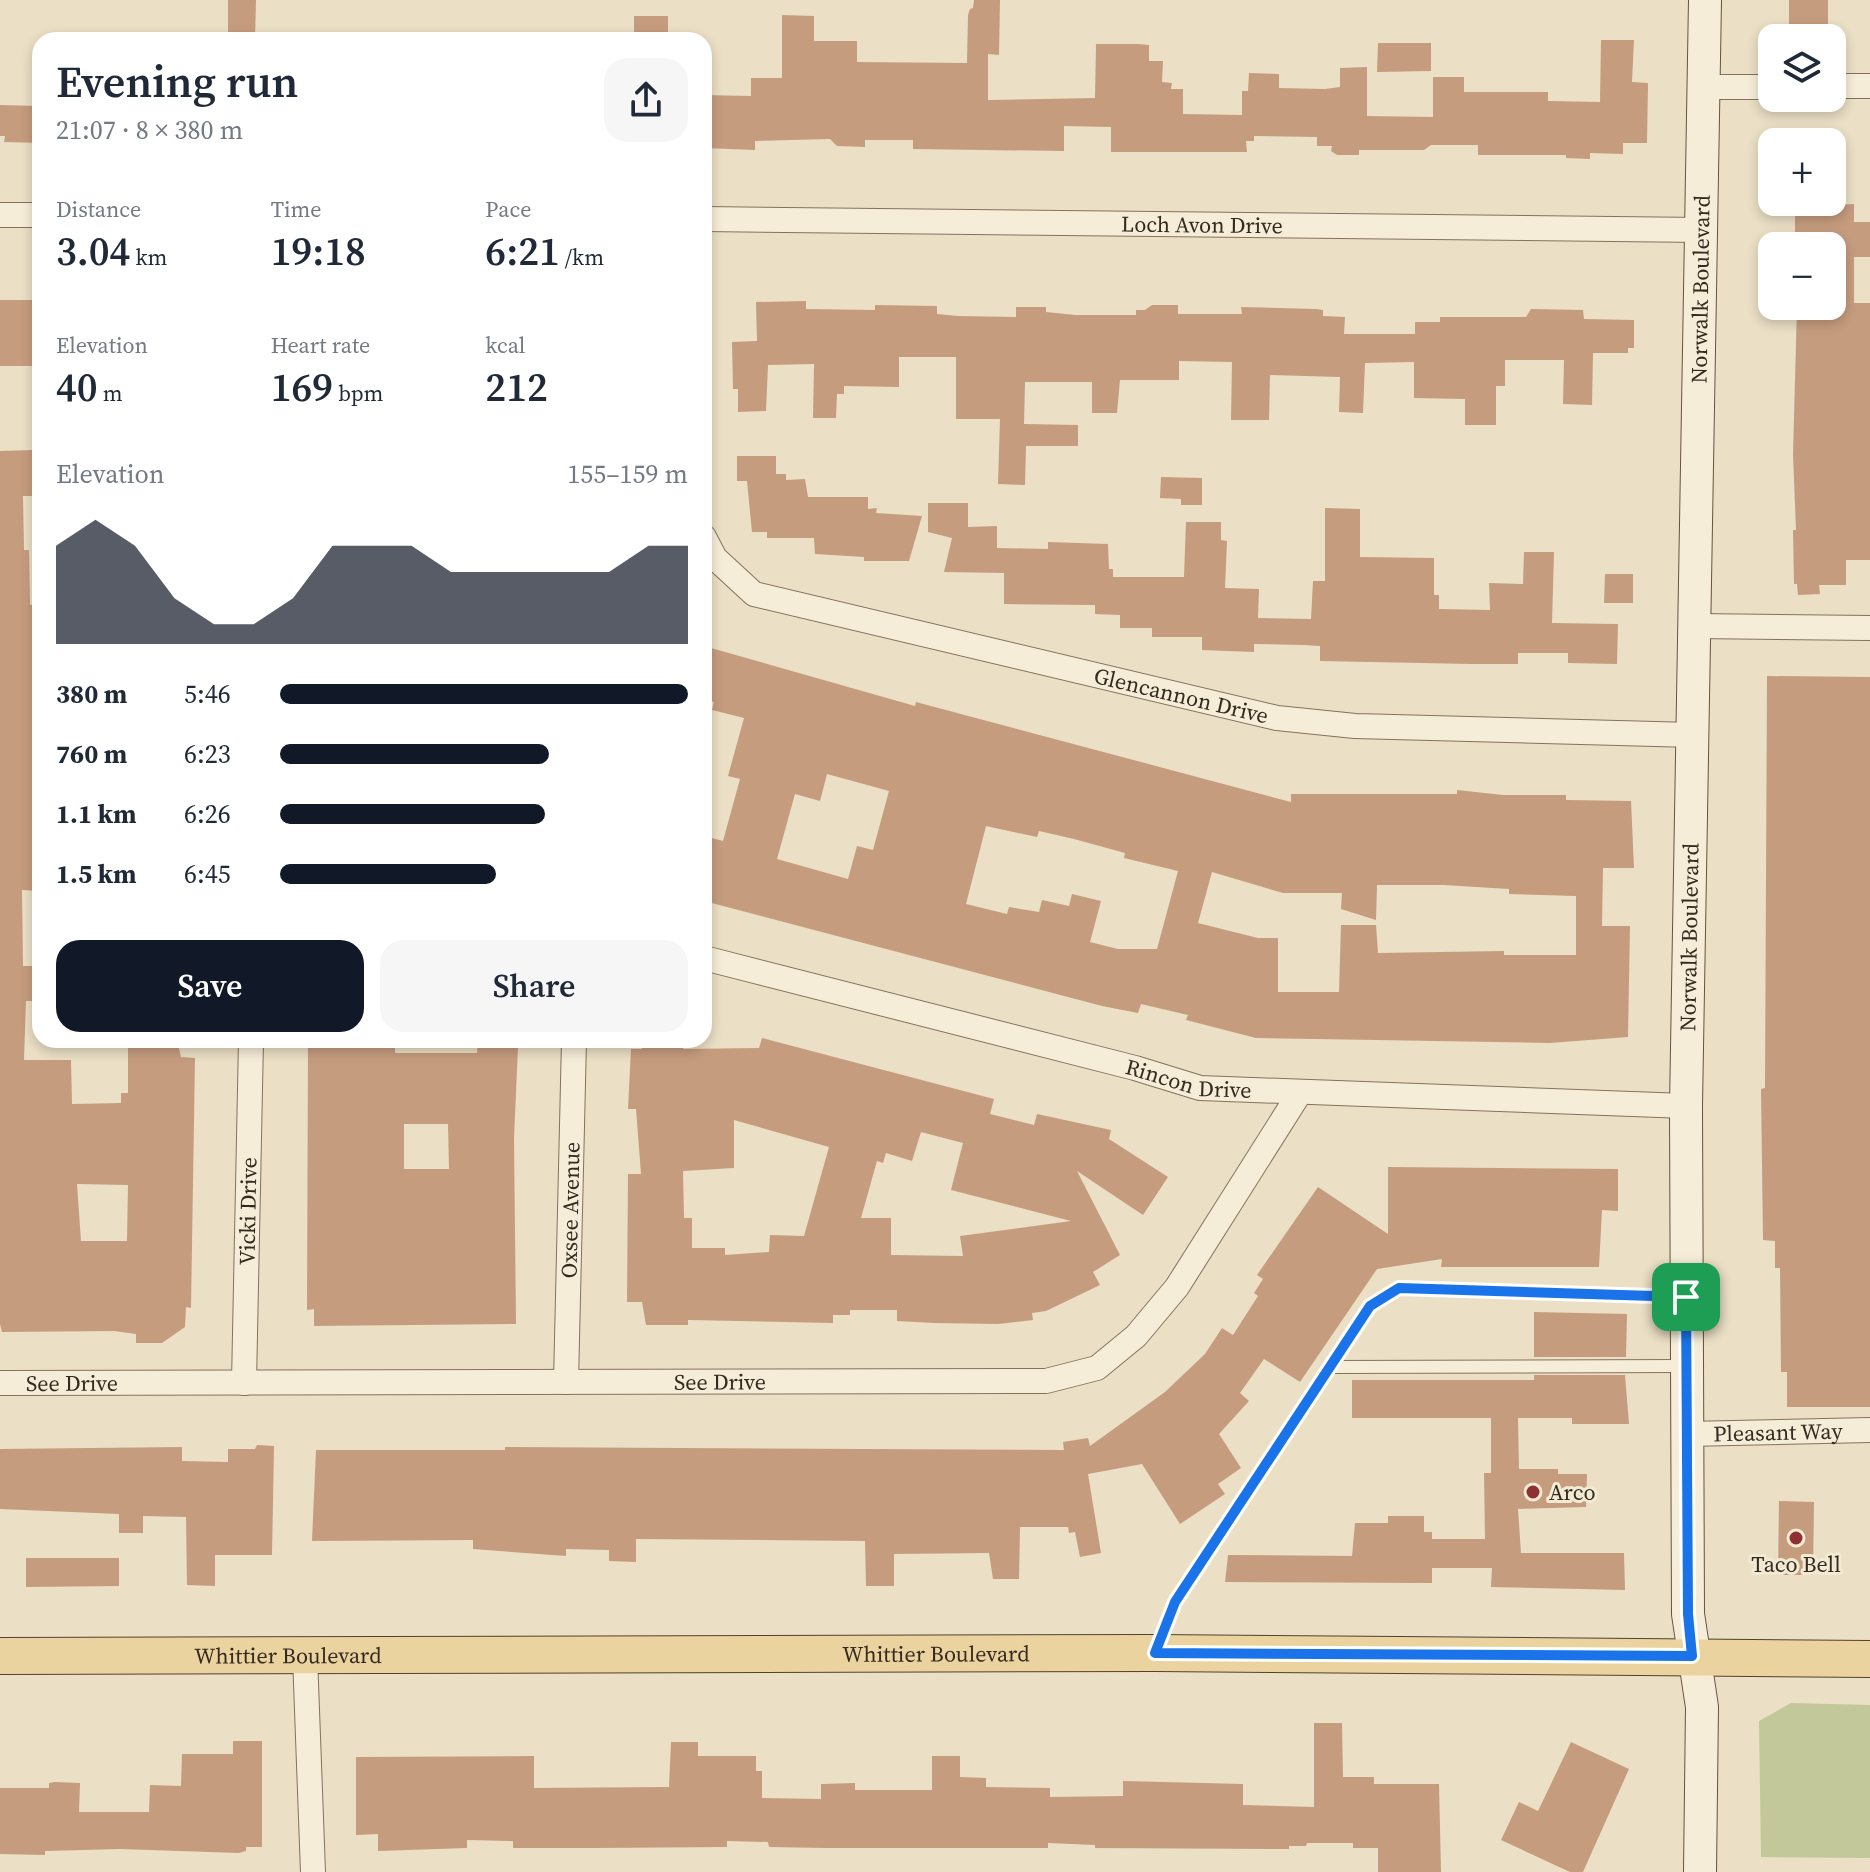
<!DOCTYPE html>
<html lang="en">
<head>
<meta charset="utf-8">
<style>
  body { margin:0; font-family:"Source Serif 4",serif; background:#f6f6f7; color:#1f2937; height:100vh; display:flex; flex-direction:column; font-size:30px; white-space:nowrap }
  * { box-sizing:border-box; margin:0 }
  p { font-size:26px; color:#747a83 }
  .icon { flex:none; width:44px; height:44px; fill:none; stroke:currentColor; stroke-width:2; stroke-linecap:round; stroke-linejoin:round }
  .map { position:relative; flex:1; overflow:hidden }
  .drawer { position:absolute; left:32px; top:32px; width:680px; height:1016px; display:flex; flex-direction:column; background:#fff; border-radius:24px; box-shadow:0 4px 12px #0003 }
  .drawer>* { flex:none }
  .fabs { position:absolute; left:1758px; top:24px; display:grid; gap:16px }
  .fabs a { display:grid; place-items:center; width:88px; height:88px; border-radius:16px; background:#fff; box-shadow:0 4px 12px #0003; font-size:40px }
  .pin { position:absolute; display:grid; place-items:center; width:68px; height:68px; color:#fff; margin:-34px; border-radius:16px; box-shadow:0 4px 12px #0006 }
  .round { display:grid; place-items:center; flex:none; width:84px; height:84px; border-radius:24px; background:#f6f6f7 }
  .overview { display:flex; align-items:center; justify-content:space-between; height:136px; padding:0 24px }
  h1 { font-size:44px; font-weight:600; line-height:60px }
  .stats { display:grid; grid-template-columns:repeat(3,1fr); gap:12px; height:136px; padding:8px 24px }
  .stats div { display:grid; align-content:center }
  .stats b { font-size:40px; font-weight:600 }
  .stats small { font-size:22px; font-weight:400 }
  .stats p { font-size:22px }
  .chart { height:224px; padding:16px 24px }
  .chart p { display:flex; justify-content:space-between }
  .chart svg { width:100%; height:144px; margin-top:8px; fill:#111827; opacity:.7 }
  .cta { display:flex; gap:16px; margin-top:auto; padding:16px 24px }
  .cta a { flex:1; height:92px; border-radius:24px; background:#111827; color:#fff; font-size:32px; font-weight:600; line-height:92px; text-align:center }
  .cta a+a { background:#f6f6f7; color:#1f2937 }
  ul { padding:0 24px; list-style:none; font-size:26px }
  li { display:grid; grid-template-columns:128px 96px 1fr; align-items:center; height:60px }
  li i { height:20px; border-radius:10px; background:#111827 }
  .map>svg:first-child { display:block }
</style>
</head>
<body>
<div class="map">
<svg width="1870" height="1872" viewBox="0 0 1870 1872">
  <rect width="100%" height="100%" fill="#ebdfc5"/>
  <!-- green -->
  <path fill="#c2c89a" d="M 1791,1703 L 1870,1705 L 1870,1858 L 1761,1857 L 1759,1721 Z"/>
  <!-- building -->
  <path fill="#c69c7e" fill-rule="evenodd" d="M 228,0 L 256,0 L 255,40 L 228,40 Z
    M 974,0 L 1000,0 L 999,55 L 988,54 L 988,100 L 1095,98 L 1096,44 L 1137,44 L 1149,45 L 1149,61 L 1163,61 L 1162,82 L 1172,83 L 1171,89 L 1183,89 L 1183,114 L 1242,115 L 1242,91 L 1248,91 L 1249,73 L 1279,74 L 1279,88 L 1325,89 L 1340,87 L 1340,68 L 1367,67 L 1367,116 L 1433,117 L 1433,77 L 1464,77 L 1464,92 L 1548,92 L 1548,101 L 1600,102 L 1601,40 L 1634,40 L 1632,82 L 1648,83 L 1647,143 L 1623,143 L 1623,154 L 1590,153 L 1590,159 L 1566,158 L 1566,155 L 1478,155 L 1478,145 L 1431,145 L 1424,150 L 1359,150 L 1359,155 L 1337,155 L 1331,151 L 1332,146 L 1317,146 L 1317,137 L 1254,136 L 1254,141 L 1246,141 L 1247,152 L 1111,152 L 1111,127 L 1064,126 L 1064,151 L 913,149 L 913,140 L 865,140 L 865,147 L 837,146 L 830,139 L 755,141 L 755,150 L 704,148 L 704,95 L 751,96 L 751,78 L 782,78 L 782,15 L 814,16 L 814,41 L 857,41 L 857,62 L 967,63 L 968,15 L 970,9 L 973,8 Z
    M 1789,0 L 1828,0 L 1828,25 L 1789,25 Z
    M 634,16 L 668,16 L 668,40 L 634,40 Z
    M 1378,43 L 1431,43 L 1431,71 L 1377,72 Z
    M 0,105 L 40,106 L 40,143 L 4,142 L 5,136 L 0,136 Z
    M 1854,204 L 1854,222 L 1870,222 L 1870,257 L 1854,257 L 1854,303 L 1870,303 L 1870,560 L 1846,560 L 1846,585 L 1819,585 L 1820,594 L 1798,595 L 1797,584 L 1794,584 L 1793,530 L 1796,530 L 1793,454 L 1797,306 L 1832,306 L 1832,246 L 1795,246 L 1795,207 Z
    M 0,300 L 32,300 L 32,305 L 40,305 L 40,366 L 0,366 Z
    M 806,301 L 806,309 L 875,310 L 875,305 L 937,306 L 937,314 L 958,316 L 1016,317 L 1016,307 L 1046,307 L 1046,312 L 1075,315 L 1136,315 L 1136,310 L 1145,310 L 1152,305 L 1178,305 L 1178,314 L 1242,314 L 1241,307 L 1315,309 L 1323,310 L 1323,316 L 1345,317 L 1344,334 L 1415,334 L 1415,322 L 1440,322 L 1440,317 L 1526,317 L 1531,309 L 1583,310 L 1584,319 L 1634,320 L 1634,348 L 1628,348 L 1628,353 L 1593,353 L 1592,405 L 1563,404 L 1564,360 L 1505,360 L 1505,386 L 1496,386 L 1496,425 L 1465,425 L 1465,399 L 1414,398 L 1414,362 L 1365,363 L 1363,413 L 1339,412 L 1340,377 L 1270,375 L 1269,420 L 1231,420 L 1232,362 L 1179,361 L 1179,380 L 1120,380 L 1117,413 L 1092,413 L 1092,382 L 1025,382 L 1024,424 L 1078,425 L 1078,446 L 1026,446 L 1025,485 L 998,484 L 1000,419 L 956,419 L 956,357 L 899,357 L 899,387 L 844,386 L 844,394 L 837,394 L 836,418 L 813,418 L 814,364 L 768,365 L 766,411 L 738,412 L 738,389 L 733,389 L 732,342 L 757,341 L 756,302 Z
    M 33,450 L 33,457 L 40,457 L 40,490 L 33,490 L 33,496 L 23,496 L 24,550 L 29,550 L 30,605 L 35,604 L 36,647 L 39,647 L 40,891 L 22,890 L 23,966 L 40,966 L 40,988 L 36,989 L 36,1001 L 26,1001 L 24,1060 L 71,1060 L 72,1104 L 121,1103 L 121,1093 L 128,1093 L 128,1040 L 177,1040 L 181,1057 L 195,1058 L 191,1308 L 186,1307 L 185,1327 L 162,1343 L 136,1343 L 136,1334 L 114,1331 L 2,1332 L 0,1324 L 0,451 ZM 77,1184 L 128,1185 L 127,1241 L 81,1241 Z
    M 737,456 L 776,456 L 776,474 L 786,474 L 786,480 L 805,479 L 808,497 L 868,497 L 868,509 L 877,508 L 876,513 L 922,516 L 909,561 L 864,561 L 864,557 L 815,554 L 814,538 L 767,538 L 767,532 L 752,532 L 747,481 L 737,481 Z
    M 1161,477 L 1202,478 L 1202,505 L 1181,505 L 1181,499 L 1160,498 Z
    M 928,503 L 968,503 L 968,527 L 997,526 L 997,548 L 1048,549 L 1048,542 L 1108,544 L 1109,569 L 1113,569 L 1113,577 L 1184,577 L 1186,522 L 1221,522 L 1221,540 L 1227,541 L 1225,588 L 1259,589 L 1258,618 L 1311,619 L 1313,581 L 1325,581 L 1325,508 L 1360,509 L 1360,557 L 1434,558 L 1434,595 L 1439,595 L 1439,609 L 1490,610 L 1489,583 L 1523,584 L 1524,552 L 1554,552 L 1552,623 L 1618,624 L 1617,664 L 1568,663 L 1568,653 L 1518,653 L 1518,664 L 1472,664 L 1320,661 L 1320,646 L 1303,645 L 1254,644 L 1254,652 L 1202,650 L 1202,637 L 1152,637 L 1152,628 L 1120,628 L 1120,615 L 1095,614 L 1095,605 L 1004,604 L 1004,573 L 944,572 L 952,538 L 928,532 Z
    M 1605,574 L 1633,574 L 1633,603 L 1604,603 Z
    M 704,646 L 915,706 L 916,702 L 1291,802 L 1291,794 L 1457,794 L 1457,790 L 1503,795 L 1566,795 L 1566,800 L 1631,801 L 1634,868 L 1603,868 L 1602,926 L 1630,926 L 1628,1037 L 1550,1043 L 1256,1038 L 1186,1020 L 1188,1015 L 1141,1004 L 1138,1013 L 1102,1006 L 704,901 L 704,836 L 723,841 L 740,779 L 728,776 L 744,718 L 712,710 L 714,702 L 704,699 ZM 827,774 L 889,791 L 873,850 L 857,846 L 848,879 L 777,859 L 795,794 L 820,801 ZM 986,826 L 1037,837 L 1039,831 L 1074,839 L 1125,853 L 1124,858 L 1178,871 L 1157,949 L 1118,949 L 1090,942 L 1101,901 L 1072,894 L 1069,906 L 1042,900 L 1039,912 L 1009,907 L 1007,914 L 966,904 ZM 1212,872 L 1283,893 L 1342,893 L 1341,909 L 1376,920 L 1377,885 L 1444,885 L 1509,889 L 1509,894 L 1576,896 L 1576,955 L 1504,955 L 1504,951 L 1378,953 L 1376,925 L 1341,925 L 1339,992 L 1278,992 L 1278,938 L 1258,938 L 1198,923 Z
    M 1767,676 L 1870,677 L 1870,1407 L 1787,1407 L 1787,1372 L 1781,1372 L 1780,1268 L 1775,1268 L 1775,1241 L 1763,1240 L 1761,1089 L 1765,1088 Z
    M 762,1038 L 994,1099 L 990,1114 L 1034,1125 L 1037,1114 L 1111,1130 L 1109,1139 L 1168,1177 L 1143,1215 L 1077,1171 L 1120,1255 L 1093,1272 L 1100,1285 L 1046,1311 L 1032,1313 L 1033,1320 L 998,1324 L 934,1323 L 897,1321 L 897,1310 L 850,1310 L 850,1315 L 833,1315 L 833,1323 L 688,1320 L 688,1325 L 646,1325 L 642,1302 L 627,1302 L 628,1174 L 641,1174 L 636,1109 L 628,1109 L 631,1049 L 642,1049 L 642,1040 L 683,1040 L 683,1049 L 759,1048 ZM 734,1120 L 829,1147 L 804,1236 L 770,1235 L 769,1252 L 725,1255 L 725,1248 L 692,1248 L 692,1218 L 684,1218 L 683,1171 L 734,1168 ZM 921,1132 L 963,1143 L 951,1190 L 1071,1221 L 960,1236 L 963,1256 L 891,1255 L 891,1218 L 861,1218 L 877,1161 L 883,1163 L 886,1153 L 912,1161 Z
    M 308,1040 L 395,1040 L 395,1053 L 477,1053 L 478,1040 L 514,1040 L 514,1047 L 518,1047 L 514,1138 L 516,1324 L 314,1326 L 314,1309 L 307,1310 ZM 404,1124 L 448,1124 L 449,1169 L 404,1169 Z
    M 1388,1167 L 1618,1169 L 1618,1211 L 1602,1210 L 1599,1267 L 1441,1267 L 1442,1259 L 1377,1269 L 1300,1382 L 1264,1359 L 1240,1393 L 1249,1401 L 1219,1434 L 1241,1468 L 1218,1484 L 1225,1494 L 1180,1524 L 1142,1464 L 1088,1474 L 1101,1553 L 1080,1557 L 1075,1532 L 1069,1533 L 1068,1527 L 1020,1527 L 1019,1579 L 993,1579 L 989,1553 L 894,1554 L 894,1586 L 866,1586 L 865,1541 L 636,1539 L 636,1562 L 609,1561 L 609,1550 L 566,1549 L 566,1556 L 473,1549 L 473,1540 L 312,1541 L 316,1450 L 505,1450 L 505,1447 L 1064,1450 L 1063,1442 L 1088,1438 L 1090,1446 L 1165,1392 L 1205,1354 L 1222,1328 L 1233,1335 L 1258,1296 L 1254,1293 L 1263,1279 L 1257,1275 L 1318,1187 L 1388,1234 Z
    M 1534,1312 L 1627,1314 L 1626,1357 L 1534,1357 Z
    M 1534,1375 L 1625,1375 L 1629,1424 L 1572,1424 L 1572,1418 L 1518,1418 L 1519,1469 L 1558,1469 L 1558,1474 L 1587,1474 L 1586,1507 L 1518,1509 L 1521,1553 L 1624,1553 L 1625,1590 L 1491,1587 L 1492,1568 L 1432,1568 L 1432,1583 L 1225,1582 L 1228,1555 L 1352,1556 L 1355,1523 L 1388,1523 L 1388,1516 L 1424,1516 L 1424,1532 L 1432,1532 L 1432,1539 L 1485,1539 L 1484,1473 L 1491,1473 L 1491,1418 L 1352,1418 L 1352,1380 L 1534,1380 Z
    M 257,1445 L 274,1446 L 272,1555 L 215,1555 L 215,1586 L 187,1585 L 186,1517 L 143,1516 L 143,1533 L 119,1533 L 119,1514 L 0,1509 L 0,1449 L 182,1447 L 182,1461 L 228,1462 L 228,1449 L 255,1449 Z
    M 1779,1501 L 1814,1502 L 1813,1575 L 1778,1575 Z
    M 26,1558 L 119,1558 L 119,1586 L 26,1587 Z
    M 1314,1723 L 1342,1723 L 1343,1777 L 1374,1777 L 1374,1784 L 1439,1784 L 1441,1872 L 1378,1872 L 1378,1848 L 1353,1848 L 1353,1843 L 1307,1843 L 1306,1846 L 1289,1846 L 1289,1849 L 1095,1848 L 1095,1845 L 1048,1843 L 1048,1848 L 827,1848 L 769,1847 L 768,1842 L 727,1841 L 727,1847 L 596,1848 L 513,1848 L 513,1841 L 467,1840 L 467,1848 L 378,1851 L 378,1834 L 356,1835 L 356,1757 L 534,1756 L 534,1788 L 669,1787 L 671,1742 L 698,1742 L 698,1756 L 756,1756 L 756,1771 L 762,1771 L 762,1798 L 821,1799 L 821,1784 L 855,1783 L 855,1790 L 932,1790 L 932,1756 L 960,1756 L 960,1777 L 986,1778 L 986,1787 L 1050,1788 L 1050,1797 L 1123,1796 L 1123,1781 L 1243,1784 L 1243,1805 L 1314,1807 Z
    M 233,1741 L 262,1741 L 262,1847 L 246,1847 L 246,1851 L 239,1853 L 120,1849 L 45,1851 L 45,1855 L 0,1854 L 0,1788 L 49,1788 L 49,1783 L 55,1782 L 80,1783 L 79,1812 L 149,1812 L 150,1785 L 181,1786 L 182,1754 L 233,1754 Z
    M 1571,1742 L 1629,1769 L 1583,1872 L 1570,1872 L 1501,1840 L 1519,1802 L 1538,1811 Z"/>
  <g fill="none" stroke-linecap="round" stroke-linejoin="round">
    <defs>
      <path id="service" d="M 1331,1367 L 1686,1366
        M 1157,1648 L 1175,1602 L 1370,1306 L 1399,1288 L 1686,1297"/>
      <g id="minor">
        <path d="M 1832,86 L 1870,86"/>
        <path d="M 1704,87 L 1772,87"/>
        <path d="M 0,215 L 40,215"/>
        <path id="s1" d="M 704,219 L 1702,230"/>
        <path id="s2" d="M 704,537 L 715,558 L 754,594 L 1277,718 L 1355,726 L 1693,735"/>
        <path d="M 1695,626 L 1870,628"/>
        <path id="s3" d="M 704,958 L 1135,1068 L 1200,1088 L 1686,1106"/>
        <path id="s4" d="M 566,1382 L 574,1040"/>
        <path id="s5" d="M 0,1383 L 1046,1381 L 1097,1368 L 1136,1336 L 1177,1287 L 1299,1094"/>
        <path id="s6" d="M 244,1383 L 251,1040"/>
        <path id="s7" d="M 1686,1434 L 1870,1430"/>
        <path d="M 305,1656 L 313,1872"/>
      </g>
      <g id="secondary">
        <path id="s8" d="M 1700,1872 L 1702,1707 L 1688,1614 L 1686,1106 L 1705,0"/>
      </g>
      <g id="primary">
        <path id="s9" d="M 0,1656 L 1155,1653 L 1870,1659"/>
      </g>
    </defs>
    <!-- service casing -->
    <use href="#service" stroke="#84725d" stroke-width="14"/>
    <!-- minor casing -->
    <use href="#minor" stroke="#84725d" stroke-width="26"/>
    <!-- secondary casing -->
    <use href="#secondary" stroke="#665340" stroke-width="34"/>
    <!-- primary casing -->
    <use href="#primary" stroke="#524031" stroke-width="38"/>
    <!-- service -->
    <use href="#service" stroke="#f6edd8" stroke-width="12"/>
    <!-- minor -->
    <use href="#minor" stroke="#f6edd8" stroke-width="24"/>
    <!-- secondary -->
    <use href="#secondary" stroke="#f6edd8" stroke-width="32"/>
    <!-- primary -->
    <use href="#primary" stroke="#ebd3a0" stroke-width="36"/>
  </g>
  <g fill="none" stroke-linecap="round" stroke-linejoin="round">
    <defs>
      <path id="route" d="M 1399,1288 L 1686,1297 L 1688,1614 L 1692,1656 L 1155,1653 L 1175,1602 L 1370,1306 Z"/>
    </defs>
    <!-- route casing -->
    <use href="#route" stroke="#fff" stroke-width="16"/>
    <!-- route -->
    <use href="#route" stroke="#1a73e8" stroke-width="10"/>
  </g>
  <!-- markers -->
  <g fill="#8e3132" stroke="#f3ead4" stroke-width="3">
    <circle cx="1533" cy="1492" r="8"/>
    <circle cx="1796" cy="1538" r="8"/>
  </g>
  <g text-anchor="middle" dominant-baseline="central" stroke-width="6" stroke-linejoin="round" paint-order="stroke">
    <!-- street labels -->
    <g font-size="22" fill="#352a1f" stroke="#f3ead4">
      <text stroke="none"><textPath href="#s1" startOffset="498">Loch Avon Drive</textPath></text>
      <text stroke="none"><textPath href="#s8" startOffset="1584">Norwalk Boulevard</textPath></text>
      <text stroke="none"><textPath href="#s2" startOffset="516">Glencannon Drive</textPath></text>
      <text stroke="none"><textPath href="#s8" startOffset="936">Norwalk Boulevard</textPath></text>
      <text stroke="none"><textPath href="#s3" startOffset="500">Rincon Drive</textPath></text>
      <text stroke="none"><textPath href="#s6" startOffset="172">Vicki Drive</textPath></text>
      <text stroke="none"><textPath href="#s4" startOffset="172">Oxsee Avenue</textPath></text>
      <text stroke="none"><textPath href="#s5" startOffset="720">See Drive</textPath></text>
      <text stroke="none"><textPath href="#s5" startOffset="72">See Drive</textPath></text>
      <text stroke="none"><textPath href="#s7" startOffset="92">Pleasant Way</textPath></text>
      <text stroke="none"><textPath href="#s9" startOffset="936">Whittier Boulevard</textPath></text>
      <text stroke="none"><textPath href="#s9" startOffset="288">Whittier Boulevard</textPath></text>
    </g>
    <!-- poi labels -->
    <g font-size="22" fill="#352a1f" stroke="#f3ead4" text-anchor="start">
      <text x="1549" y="1492">Arco</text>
      <text x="1796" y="1564" text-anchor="middle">Taco Bell</text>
    </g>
  </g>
</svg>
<div class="fabs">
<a><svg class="icon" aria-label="layers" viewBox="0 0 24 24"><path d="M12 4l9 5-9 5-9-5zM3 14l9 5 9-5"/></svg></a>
<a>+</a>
<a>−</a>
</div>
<div class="pin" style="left:1686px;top:1297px;background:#1e9e55"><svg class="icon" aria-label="arrive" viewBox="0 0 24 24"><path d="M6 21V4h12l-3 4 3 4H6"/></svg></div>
<section class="drawer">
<div class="overview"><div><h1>Evening run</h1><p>21:07 · 8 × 380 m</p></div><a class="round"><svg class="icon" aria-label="share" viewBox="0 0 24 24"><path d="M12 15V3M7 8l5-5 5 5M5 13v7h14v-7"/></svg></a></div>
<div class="stats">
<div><p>Distance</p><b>3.04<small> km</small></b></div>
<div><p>Time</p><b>19:18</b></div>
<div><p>Pace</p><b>6:21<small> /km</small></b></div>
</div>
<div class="stats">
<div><p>Elevation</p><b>40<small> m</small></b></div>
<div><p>Heart rate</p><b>169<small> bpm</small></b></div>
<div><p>kcal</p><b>212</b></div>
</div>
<div class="chart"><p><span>Elevation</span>155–159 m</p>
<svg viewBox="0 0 160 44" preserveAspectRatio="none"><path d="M0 44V14L10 6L20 14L30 30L40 38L50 38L60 30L70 14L80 14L90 14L100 22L110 22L120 22L130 22L140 22L150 14L160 14V44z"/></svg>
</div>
<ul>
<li><b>380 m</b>5:46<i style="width:100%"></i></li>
<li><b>760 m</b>6:23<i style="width:66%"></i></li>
<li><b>1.1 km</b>6:26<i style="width:65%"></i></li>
<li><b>1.5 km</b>6:45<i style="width:53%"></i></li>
</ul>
<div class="cta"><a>Save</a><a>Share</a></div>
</section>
</div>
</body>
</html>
